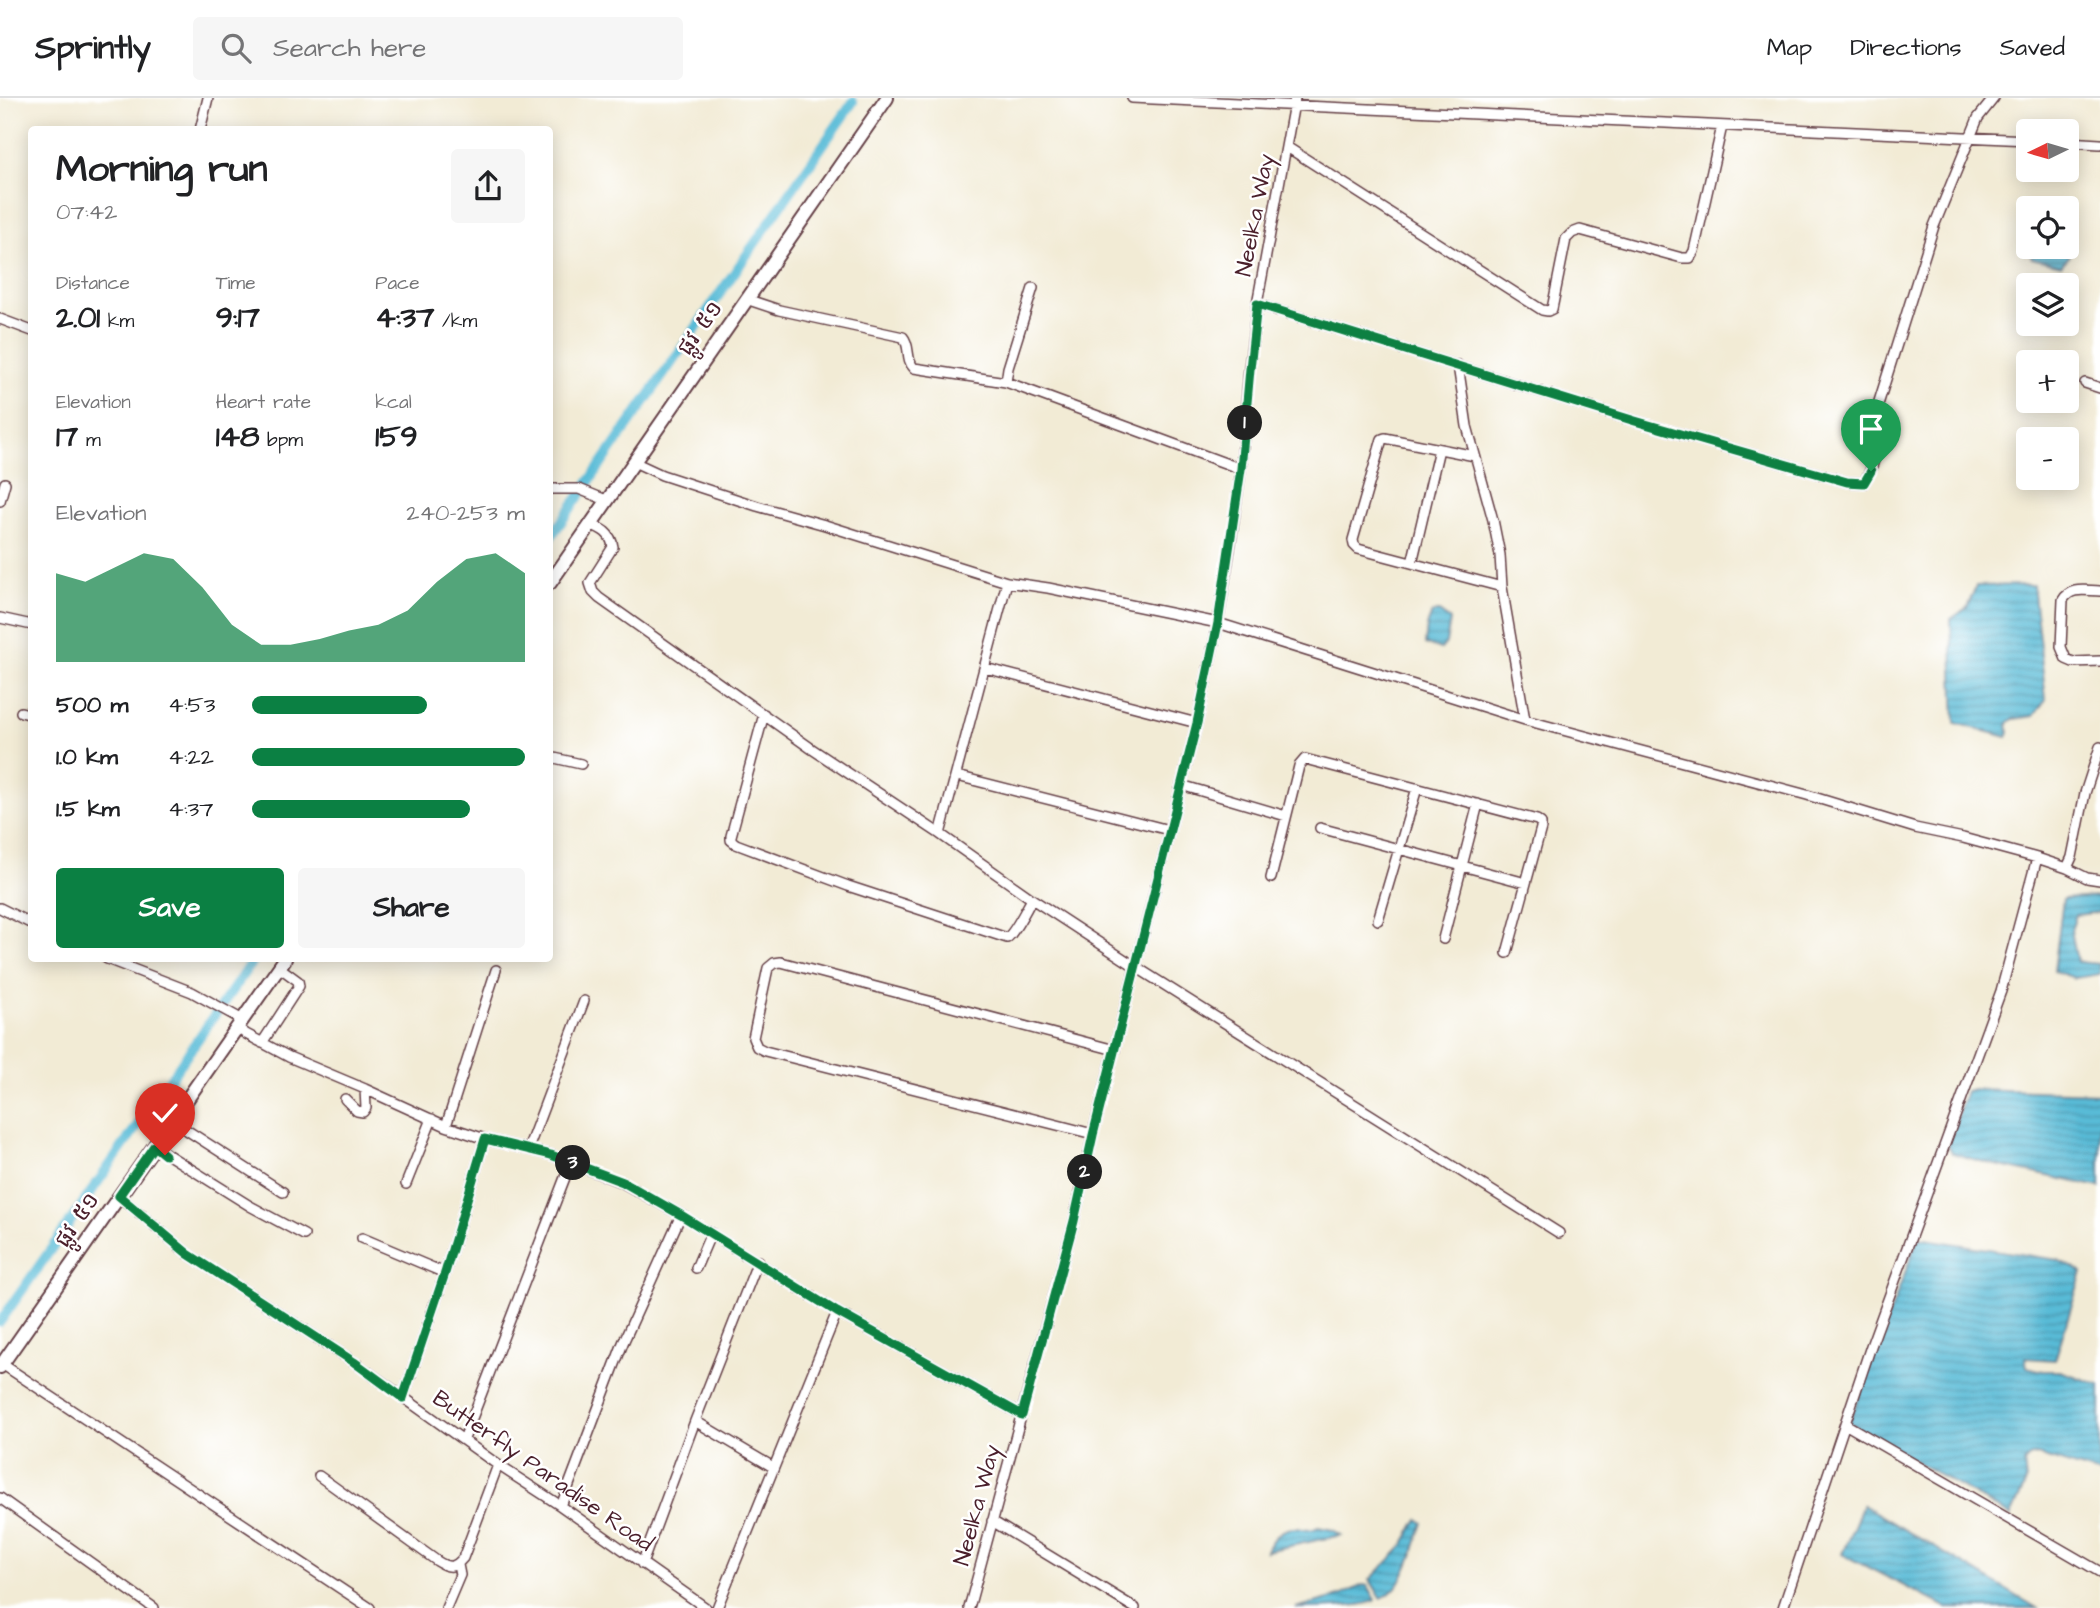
<!DOCTYPE html>
<html lang="en">
<head>
<meta charset="utf-8">
<style>
  body { margin:0; font-family:"Architects Daughter","Noto Sans Khmer",sans-serif; background:#f6f6f6; color:#202124; height:100vh; display:flex; flex-direction:column; font-size:26px; white-space:nowrap }
  * { box-sizing:border-box; margin:0 }
  p { font-size:23px; color:#757577 }
  .icon { flex:none; width:38px; height:38px; fill:none; stroke:currentColor; stroke-width:2; stroke-linecap:round; stroke-linejoin:round }
  .map { position:relative; flex:1; overflow:hidden }
  .sheet { position:absolute; left:28px; top:28px; width:525px; height:836px; display:flex; flex-direction:column; background:#fff; border-radius:7px; box-shadow:0 4px 18px #0003 }
  .sheet>* { flex:none }
  .needle { width:46px; rotate:265deg }
  .buttons { position:absolute; left:2016px; top:21px; display:grid; gap:14px }
  .buttons a { display:grid; place-items:center; width:63px; height:63px; border-radius:7px; background:#fff; box-shadow:0 4px 18px #0003; font-size:35px }
  .pin { position:absolute; display:grid; place-items:center; width:60px; height:60px; color:#fff; margin:-72px -30px; border-radius:50% 50% 50% 0; rotate:-45deg; box-shadow:0 0 7px #0007 }
  .pin .icon { rotate:45deg }
  .km { position:absolute; width:35px; height:35px; margin:-18px; border-radius:50%; background:#222; color:#fff; font-size:19px; line-height:35px; text-align:center }
  .round { display:grid; place-items:center; flex:none; width:74px; height:74px; border-radius:7px; background:#f6f6f6 }
  .head { display:flex; align-items:center; justify-content:space-between; height:119px; padding:0 28px }
  h1 { font-size:38px; font-weight:700; line-height:52px }
  .metrics { display:grid; grid-template-columns:repeat(3,1fr); gap:10px; height:119px; padding:7px 28px }
  .metrics div { display:grid; align-content:center }
  .metrics b { font-size:30px; font-weight:700 }
  .metrics small { font-size:19px; font-weight:400 }
  .metrics p { font-size:19px }
  .chart { height:196px; padding:14px 28px }
  .chart p { display:flex; justify-content:space-between }
  .chart svg { width:100%; height:126px; margin-top:7px; fill:#0b8043; opacity:.7 }
  .primary-button { display:flex; gap:14px; margin-top:auto; padding:14px 28px }
  .primary-button a { flex:1; height:80px; border-radius:7px; background:#0b8043; color:#fff; font-size:28px; font-weight:700; line-height:80px; text-align:center }
  .primary-button a+a { background:#f6f6f6; color:#202124 }
  ul { padding:0 28px; list-style:none; font-size:23px }
  li { display:grid; grid-template-columns:112px 84px 1fr; align-items:center; height:52px }
  li i { height:18px; border-radius:9px; background:#0b8043 }
  header { display:flex; align-items:center; gap:42px; box-sizing:border-box; height:98px; padding:0 35px; background:#fff; border-bottom:2px solid #e0e0e0 }
  header strong { font-size:33px }
  nav { display:flex; gap:38px; margin-inline-start:auto; font-size:24px }
  .search { width:490px; height:63px; background:#f6f6f6; display:flex; align-items:center; gap:18px; box-sizing:border-box; padding:0 24px; border-radius:7px; color:#757577; font-size:26px }
  .map>svg:first-child { display:block }
</style>
</head>
<body>
<header>
<strong>Sprintly</strong>
<div class="search"><svg class="icon" aria-label="search" viewBox="0 0 24 24"><circle cx="10" cy="10" r="6"/><path d="M15 15l6 6"/></svg>Search here</div>
<nav><a>Map</a><a>Directions</a><a>Saved</a></nav>
</header>
<div class="map">
<svg width="2100" height="1510" viewBox="0 0 2100 1510">
  <defs>
    <pattern id="water-rules" width="6" height="5" patternUnits="userSpaceOnUse" patternTransform="scale(1.75)"><rect width="6" height="5" fill="#58bbd7"/><path d="M0 2.5h6" fill="none" stroke="#4b97af"/></pattern>
  </defs>
  <rect width="100%" height="100%" fill="#fff"/>
  <filter id="ink" filterUnits="userSpaceOnUse"><feTurbulence type="fractalNoise" baseFrequency=".0143" numOctaves="2"/><feDisplacementMap in="SourceGraphic" scale="14" xChannelSelector="R" yChannelSelector="G"/><feConvolveMatrix kernelMatrix="1 2 1 2 8 2 1 2 1" color-interpolation-filters="sRGB"/></filter>
  <filter id="wash" filterUnits="userSpaceOnUse"><feTurbulence type="fractalNoise" baseFrequency=".00686" numOctaves="4" result="noise"/><feDisplacementMap in="SourceGraphic" scale="28" xChannelSelector="R" yChannelSelector="G"/><feGaussianBlur stdDeviation="1.57" result="paint"/><feColorMatrix in="noise" values="0 0 0 0 0 0 0 0 0 0 0 0 0 0 0 0 0 1.4 0 .05"/><feComposite in="paint" operator="in"/></filter>
  <g filter="url(#wash)">
    <rect width="100%" height="100%" fill="#f2ebd5"/>
    <!-- water -->
    <path fill="url(#water-rules)" stroke="#516d81" stroke-width="2" d="M 2067,148 L 2071,150 L 2069,159 L 2061,167 L 2031,160 L 2031,149 Z
      M 2033,487 L 2046,601 L 2034,618 L 2013,621 L 2008,625 L 2009,635 L 2007,639 L 1955,625 L 1951,521 L 1967,510 L 1976,488 Z
      M 1439,514 L 1450,522 L 1446,545 L 1441,551 L 1425,546 L 1427,528 L 1432,515 Z
      M 2100,799 L 2100,814 L 2076,817 L 2071,832 L 2077,864 L 2100,866 L 2100,876 L 2075,880 L 2054,873 L 2063,801 Z
      M 1973,991 L 2100,995 L 2100,1089 L 1991,1066 L 1952,1055 L 1948,1046 L 1966,993 Z
      M 1918,1140 L 2058,1162 L 2082,1174 L 2055,1262 L 2025,1260 L 2027,1269 L 2043,1273 L 2060,1273 L 2100,1287 L 2100,1376 L 2037,1357 L 2029,1359 L 2024,1364 L 2026,1384 L 2011,1418 L 1849,1325 Z
      M 1863,1407 L 2037,1510 L 1947,1510 L 1842,1456 Z
      M 1418,1421 L 1423,1425 C 1415,1447 1405,1493 1381,1500 L 1370,1482 L 1402,1449 Z
      M 1318,1429 L 1333,1432 L 1341,1437 L 1266,1453 C 1271,1441 1282,1429 1296,1430 C 1305,1431 1310,1434 1318,1429 Z
      M 1363,1487 L 1368,1488 L 1376,1502 C 1363,1510 1315,1510 1296,1510 L 1340,1498 Z"/>
    <g fill="none" stroke-linecap="round" stroke-linejoin="round">
      <!-- canal -->
      <path stroke="#58bbd7" stroke-width="10" d="M 550,440 L 853,4
        M 0,1224 L 254,861"/>
    </g>
  </g>
  <g filter="url(#ink)">
    <g fill="none" stroke-linecap="round" stroke-linejoin="round">
      <defs>
        <path id="street" d="M 1132,0 L 2028,42
          M 200,32 L 208,0
          M 2067,44 L 2100,46
          M 1287,49 L 1542,212 L 1548,213 L 1552,211 L 1566,141 L 1572,135 L 1580,132 L 1682,160 L 1690,160 L 1694,153 L 1722,28
          M 746,201 L 779,212 L 903,239 C 911,248 905,261 914,270 L 1006,284 L 1241,371
          M 1257,206 L 1635,323 L 1847,384 L 1864,385 C 1872,371 1879,354 1877,336 C 1877,328 1875,322 1876,313 L 1934,128 L 1978,20 L 1994,0
          M 0,221 L 32,233
          M 1458,267 L 1467,328 L 1493,422 L 1500,457 L 1502,489 L 1525,622
          M 1006,284 L 1008,270 L 1033,190
          M 2085,285 L 2100,290
          M 1475,358 L 1385,340 L 1382,341 L 1353,442 L 1354,447 L 1358,451 L 1502,489
          M 634,364 L 662,377 L 757,408 L 825,427 L 1007,484 L 1048,490 L 1218,525 L 1525,622 L 1807,697 L 1915,730 L 1963,740 L 2037,760 L 2067,770 L 2087,780 L 2100,782
          M 550,391 L 579,391 L 606,402
          M 0,403 L 5,385
          M 590,426 C 602,431 611,435 613,449 L 590,485 L 593,494 L 599,500 L 812,651 L 940,736 L 1032,801 L 1136,869 L 1559,1135
          M 1412,465 L 1439,351
          M 2100,493 C 2086,493 2071,488 2063,502 L 2061,549 L 2066,561 L 2073,564 L 2100,563
          M 0,520 L 32,527
          M 985,570 L 1197,625
          M 21,614 L 32,617
          M 764,616 L 731,738 L 731,742 L 736,746 L 848,788 L 1007,840 C 1015,834 1026,811 1032,801
          M 550,659 L 581,666
          M 957,678 L 1169,732
          M 1181,687 L 1286,718
          M 1320,730 L 1526,785
          M 940,736 L 1007,484
          M 2067,770 L 2072,759 L 2085,695 L 2100,649
          M 1271,780 L 1299,668 L 1305,661 L 1537,722 L 1541,725 L 1541,730 L 1507,855
          M 0,810 L 32,826
          M 1378,822 L 1417,690
          M 1443,841 L 1478,706
          M 107,861 L 192,894 L 241,921
          M 236,929 L 246,936 L 289,959 L 365,991 L 446,1028 L 485,1041 L 551,1057 L 623,1085 L 681,1117 L 837,1214 L 1022,1317
          M 262,945 L 299,888 L 298,883 L 279,869
          M 345,1001 L 357,1013 L 363,1014 L 366,1010 L 365,991
          M 171,1022 L 283,1094
          M 446,1028 L 496,872
          M 1093,1036 L 765,953 L 757,949 L 753,940 L 768,870 L 774,865 L 781,864 L 1115,952
          M 154,1048 L 250,1108 L 304,1137
          M 528,1051 L 584,903
          M 406,1086 L 432,1021
          M 119,1098 L 188,1156 L 354,1264 L 498,1367 L 561,1408 L 706,1510
          M 362,1140 L 445,1175
          M 696,1170 L 711,1135
          M 2,1266 L 370,1510
          M 403,1300 L 445,1175 L 485,1041
          M 695,1323 L 773,1369
          M 1845,1326 L 2100,1474
          M 464,1341 L 571,1064
          M 319,1378 L 437,1463 C 448,1470 454,1471 463,1460 L 498,1367
          M 0,1400 L 154,1510
          M 561,1408 L 623,1245 L 681,1117
          M 992,1423 L 1135,1510
          M 642,1466 L 695,1323 L 758,1163
          M 446,1510 L 460,1477 L 458,1467
          M 717,1510 L 837,1214
          M 969,1510 L 1074,1123 L 1093,1036 L 1197,625 L 1218,525 L 1230,450 L 1241,371 L 1249,271 L 1257,206 L 1295,0
          M 1783,1510 L 1871,1248 L 2001,893 L 2037,760"/>
        <path id="secondary" d="M 550,485 L 887,0
          M 0,1269 L 285,861"/>
      </defs>
      <!-- street casing -->
      <use href="#street" stroke="#633e44" stroke-width="12"/>
      <!-- secondary casing -->
      <use href="#secondary" stroke="#633e44" stroke-width="16"/>
      <!-- street -->
      <use href="#street" stroke="#fff" stroke-width="9"/>
      <!-- secondary -->
      <use href="#secondary" stroke="#fff" stroke-width="12"/>
    </g>
  </g>
  <g fill="none" stroke-linecap="round" stroke-linejoin="round" filter="url(#ink)">
    <defs>
      <path id="route" d="M 165,1057 L 154,1048 L 119,1098 L 188,1156 L 354,1264 L 403,1300 L 445,1175 L 485,1041 L 551,1057 L 623,1084 L 681,1117 L 837,1214 L 1022,1317 L 1074,1123 L 1093,1037 L 1197,625 L 1218,525 L 1241,371 L 1250,271 L 1257,206 L 1635,323 L 1847,384 L 1864,385 L 1871,373"/>
    </defs>
    <!-- route casing -->
    <use href="#route" stroke="#fff" stroke-width="14"/>
    <!-- route -->
    <use href="#route" stroke="#0b8043" stroke-width="9"/>
  </g>
  <g text-anchor="middle" dominant-baseline="central" stroke-width="5" stroke-linejoin="round" paint-order="stroke">
    <!-- street labels -->
    <g font-size="23" fill="#4a1f2b" stroke="#fff">
      <text transform="translate(1255 117) rotate(-79)">Neelka Way</text>
      <text transform="translate(700 230) rotate(-55)">ផ្លូវ ៥១</text>
      <text transform="translate(77 1122) rotate(-56)">ផ្លូវ ៥១</text>
      <text transform="translate(543 1373) rotate(35)">Butterfly Paradise Road</text>
      <text transform="translate(977 1407) rotate(-75)">Neelka Way</text>
    </g>
  </g>
</svg>
<div class="buttons">
<a><svg class="needle" viewBox="-14 -14 28 28"><path d="M0-13l5 13h-10z" fill="#e53935"/><path d="M0 13l5-13h-10z" fill="#757577"/></svg></a>
<a><svg class="icon" aria-label="locate" viewBox="0 0 24 24"><circle cx="12" cy="12" r="6"/><path d="M12 2v4M12 18v4M2 12h4M18 12h4"/></svg></a>
<a><svg class="icon" aria-label="layers" viewBox="0 0 24 24"><path d="M12 4l9 5-9 5-9-5zM3 14l9 5 9-5"/></svg></a>
<a>+</a>
<a>−</a>
</div>
<div class="pin" style="left:1871px;top:373px;background:#1e9e55"><svg class="icon" aria-label="arrive" viewBox="0 0 24 24"><path d="M6 21V4h12l-3 4 3 4H6"/></svg></div>
<div class="pin" style="left:165px;top:1057px;background:#d93025"><svg class="icon" aria-label="check" viewBox="0 0 24 24"><path d="M5 12l5 5 9-10"/></svg></div>
<b class="km" style="left:1245px;top:325px">1</b>
<b class="km" style="left:1085px;top:1074px">2</b>
<b class="km" style="left:573px;top:1065px">3</b>
<section class="sheet">
<div class="head"><div><h1>Morning run</h1><p>07:42</p></div><a class="round"><svg class="icon" aria-label="share" viewBox="0 0 24 24"><path d="M12 15V3M7 8l5-5 5 5M5 13v7h14v-7"/></svg></a></div>
<div class="metrics">
<div><p>Distance</p><b>2.01<small> km</small></b></div>
<div><p>Time</p><b>9:17</b></div>
<div><p>Pace</p><b>4:37<small> /km</small></b></div>
</div>
<div class="metrics">
<div><p>Elevation</p><b>17<small> m</small></b></div>
<div><p>Heart rate</p><b>148<small> bpm</small></b></div>
<div><p>kcal</p><b>159</b></div>
</div>
<div class="chart"><p><span>Elevation</span>240–253 m</p>
<svg viewBox="0 0 160 44" preserveAspectRatio="none"><path d="M0 44V13L10 16L20 11L30 6L40 8L50 18L60 31L70 38L80 38L90 36L100 33L110 31L120 26L130 16L140 8L150 6L160 13V44z"/></svg>
</div>
<ul>
<li><b>500 m</b>4:53<i style="width:64%"></i></li>
<li><b>1.0 km</b>4:22<i style="width:100%"></i></li>
<li><b>1.5 km</b>4:37<i style="width:80%"></i></li>
</ul>
<div class="primary-button"><a>Save</a><a>Share</a></div>
</section>
</div>
</body>
</html>
